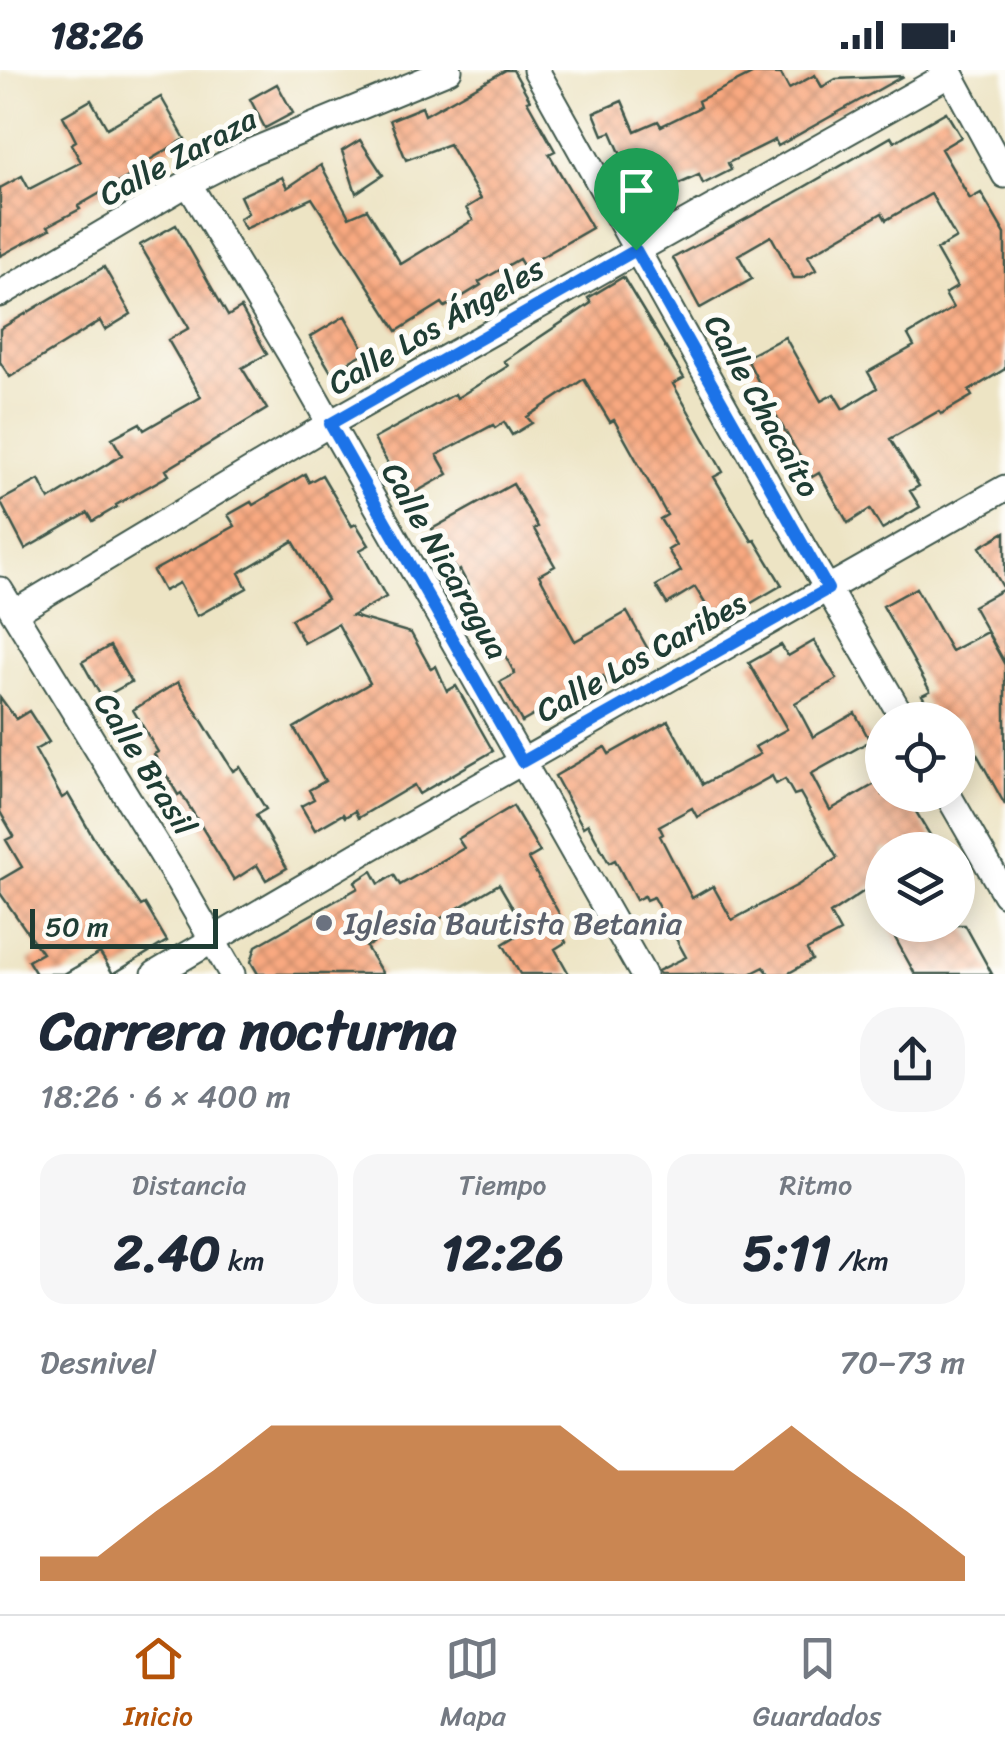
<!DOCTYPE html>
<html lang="es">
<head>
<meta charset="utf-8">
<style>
  body { margin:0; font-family:Sriracha,sans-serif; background:#f6f6f7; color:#1f2937; height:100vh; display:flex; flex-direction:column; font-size:38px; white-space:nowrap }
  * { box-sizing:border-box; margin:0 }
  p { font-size:32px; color:#747a83 }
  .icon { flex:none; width:55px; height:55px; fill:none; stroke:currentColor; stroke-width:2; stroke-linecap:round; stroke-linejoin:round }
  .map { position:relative; height:904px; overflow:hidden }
  .sheet { display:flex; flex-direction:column; background:#fff; flex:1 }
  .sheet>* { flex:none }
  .fabs { position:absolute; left:865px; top:632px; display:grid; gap:20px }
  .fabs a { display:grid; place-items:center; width:110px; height:110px; border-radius:50%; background:#fff; box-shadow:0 5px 25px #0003; font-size:50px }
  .scale { position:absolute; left:30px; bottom:25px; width:188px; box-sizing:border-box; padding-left:10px; border:5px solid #1f3d34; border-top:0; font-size:28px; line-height:35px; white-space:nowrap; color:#1f3d34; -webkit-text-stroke:8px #fdfcf7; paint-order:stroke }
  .pin { position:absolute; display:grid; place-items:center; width:85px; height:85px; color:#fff; margin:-102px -42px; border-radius:50% 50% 50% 0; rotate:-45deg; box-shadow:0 0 10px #0007 }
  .pin .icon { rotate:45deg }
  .round { display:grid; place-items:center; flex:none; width:105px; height:105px; border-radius:40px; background:#f6f6f7 }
  .overview { display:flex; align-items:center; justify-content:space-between; height:170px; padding:0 40px }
  h1 { font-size:55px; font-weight:800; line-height:75px }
  .metrics { display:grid; grid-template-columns:repeat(3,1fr); gap:15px; height:170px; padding:10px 40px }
  .metrics div { display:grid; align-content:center; border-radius:25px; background:#f6f6f7; text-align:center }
  .metrics b { font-size:50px; font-weight:800 }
  .metrics small { font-size:28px; font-weight:400 }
  .metrics p { font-size:28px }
  .chart { height:280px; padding:20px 40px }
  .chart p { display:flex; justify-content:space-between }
  .chart svg { width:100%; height:180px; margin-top:10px; fill:#b45309; opacity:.7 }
  .status { display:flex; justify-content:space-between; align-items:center; height:70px; padding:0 50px; background:#fff; direction:ltr }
  .status svg { height:28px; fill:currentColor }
  .dock { display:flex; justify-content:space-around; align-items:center; height:140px; border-top:2px solid #e0e1e3; background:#fff; font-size:28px; color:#747a83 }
  .dock a { display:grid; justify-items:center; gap:5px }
  .dock .on { color:#b45309 }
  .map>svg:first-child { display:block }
</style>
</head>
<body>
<div class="status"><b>18:26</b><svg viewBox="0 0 49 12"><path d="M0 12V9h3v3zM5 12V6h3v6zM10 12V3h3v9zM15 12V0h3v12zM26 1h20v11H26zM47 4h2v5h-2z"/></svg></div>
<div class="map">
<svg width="1005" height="904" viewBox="0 0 1005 904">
  <defs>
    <pattern id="building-cross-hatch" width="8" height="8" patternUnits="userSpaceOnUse" patternTransform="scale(2.5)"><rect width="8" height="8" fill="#f9a980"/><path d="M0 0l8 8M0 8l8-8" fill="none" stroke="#c98b6a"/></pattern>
  </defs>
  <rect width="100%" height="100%" fill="#fdfcf7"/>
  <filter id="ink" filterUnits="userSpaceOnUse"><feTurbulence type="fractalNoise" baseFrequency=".01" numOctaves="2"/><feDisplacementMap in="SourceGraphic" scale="20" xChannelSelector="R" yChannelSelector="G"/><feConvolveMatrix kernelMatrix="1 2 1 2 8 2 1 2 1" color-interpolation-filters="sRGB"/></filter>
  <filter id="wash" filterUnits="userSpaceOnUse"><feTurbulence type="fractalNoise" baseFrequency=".0048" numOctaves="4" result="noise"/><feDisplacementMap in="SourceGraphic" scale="40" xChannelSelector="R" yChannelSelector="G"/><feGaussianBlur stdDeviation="2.25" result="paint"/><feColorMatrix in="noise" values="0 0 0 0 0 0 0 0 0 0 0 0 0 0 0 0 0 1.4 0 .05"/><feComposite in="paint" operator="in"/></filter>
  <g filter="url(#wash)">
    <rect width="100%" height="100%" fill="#ede4c4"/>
    <g id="blocks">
      <!-- building -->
      <path fill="url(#building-cross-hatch)" fill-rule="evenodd" d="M 506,0 L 513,0 L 530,30 L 527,31 L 555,81 L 549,84 L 592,158 L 524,197 L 519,189 L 479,212 L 481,215 L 445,237 L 442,233 L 397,261 L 312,128 L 245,159 L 239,149 L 248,143 L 240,126 L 282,107 L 287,118 L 321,95 L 349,147 L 367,139 L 401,194 L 473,150 L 466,138 L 481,129 L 449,74 L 406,90 L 390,50 L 422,37 L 425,45 Z
        M 754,3 L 781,4 L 789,19 L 815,5 L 822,17 L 836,9 L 903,6 L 778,76 L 775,70 L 728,93 L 731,100 L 703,114 L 699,105 L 641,131 L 611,62 L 603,65 L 594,43 L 622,31 L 635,61 L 658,51 L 661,56 L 700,37 L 698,31 Z
        M 277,14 L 293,43 L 265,58 L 250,29 Z
        M 161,27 L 185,69 L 131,101 L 133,104 L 78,136 L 80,139 L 48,156 L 50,159 L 0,186 L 0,118 L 22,106 L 29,119 L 81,92 L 71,74 L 76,71 L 63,46 L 91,30 L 107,58 Z
        M 946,42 L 961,67 L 941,79 L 970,129 L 981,123 L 1005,164 L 1005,299 L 969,321 L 972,326 L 941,344 L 939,341 L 890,369 L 919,416 L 910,421 L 920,437 L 882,459 L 870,439 L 848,453 L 819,403 L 812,407 L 772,339 L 746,287 L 785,267 L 821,331 L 834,324 L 843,339 L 877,318 L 868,302 L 914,276 L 908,265 L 953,238 L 945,224 L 957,217 L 936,180 L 956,168 L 931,124 L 886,150 L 882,143 L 808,186 L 816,200 L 802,208 L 794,208 L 771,166 L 738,185 L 752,209 L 700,238 L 673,188 L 787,127 L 891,67 L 894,72 Z
        M 360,70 L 383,105 L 356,123 L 342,81 Z
        M 176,155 L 228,246 L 241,238 L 267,284 L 242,298 L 267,339 L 166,400 L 169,405 L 116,435 L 117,437 L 93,451 L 88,443 L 25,479 L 0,431 L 39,410 L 49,430 L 122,385 L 112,368 L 140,353 L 144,360 L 201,327 L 168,270 L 189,258 L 140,175 Z
        M 104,197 L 131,244 L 105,260 L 100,251 L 10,307 L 0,292 L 0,259 Z
        M 623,207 L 684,308 L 673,314 L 723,402 L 714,407 L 752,471 L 755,470 L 782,515 L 717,553 L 695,517 L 667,534 L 656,516 L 681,501 L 668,480 L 676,475 L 660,449 L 667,445 L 614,350 L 610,352 L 584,309 L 527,347 L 532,353 L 512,365 L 504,352 L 495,358 L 493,355 L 437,385 L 448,404 L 407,427 L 374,369 L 455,324 L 457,328 L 508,296 L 504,291 L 591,233 L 588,228 Z
        M 345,246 L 366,282 L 331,302 L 310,267 Z
        M 305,404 L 309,412 L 322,405 L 352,456 L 356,454 L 369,475 L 360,480 L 386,527 L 352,546 L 411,563 L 431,599 L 436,596 L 447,621 L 456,616 L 493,681 L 419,724 L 414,715 L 358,748 L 355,741 L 345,747 L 343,744 L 315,760 L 301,736 L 314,729 L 309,720 L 325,711 L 294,658 L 370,613 L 338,554 L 304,573 L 291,549 L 327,529 L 293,471 L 239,503 L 247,518 L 197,546 L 179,513 L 164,521 L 153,501 L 235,456 L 228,445 L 251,432 L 253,435 Z
        M 513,414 L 538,457 L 534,459 L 555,496 L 539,505 L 575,571 L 627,542 L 649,581 L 644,584 L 649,593 L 608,615 L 603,606 L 522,652 L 500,612 L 515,604 L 460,500 L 457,502 L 432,459 Z
        M 1005,462 L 1005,593 L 973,536 L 1004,519 L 980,477 Z
        M 916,518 L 951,581 L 987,562 L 1005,595 L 1005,735 L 958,650 L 936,650 L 922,625 L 930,621 L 883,536 Z
        M 814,571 L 837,609 L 795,633 L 813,667 L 855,643 L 870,671 L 811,704 L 830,740 L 882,710 L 882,725 L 906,725 L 939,780 L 882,780 L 882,809 L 830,844 L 840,862 L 807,880 L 812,890 L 787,904 L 769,904 L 764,897 L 750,904 L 659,904 L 658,901 L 686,887 L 653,827 L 646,830 L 644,826 L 636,830 L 615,790 L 609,793 L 588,754 L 583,757 L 555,706 L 605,677 L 609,684 L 668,651 L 703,714 L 760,684 L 755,677 L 787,659 L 749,593 L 781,575 L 788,586 ZM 772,706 L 776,714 L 785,709 L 794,725 L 800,723 L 837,788 L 798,815 L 732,850 L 713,816 L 692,828 L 660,766 L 663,764 L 659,756 L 692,738 L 697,747 Z
        M 110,576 L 131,612 L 102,628 L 82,592 Z
        M 178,612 L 233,701 L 240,697 L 266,739 L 256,745 L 287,798 L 266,810 L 257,795 L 234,810 L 181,723 L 178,725 L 154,684 L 158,682 L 133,640 Z
        M 0,627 L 16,649 L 29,641 L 49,672 L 35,680 L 62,728 L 68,724 L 93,767 L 141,836 L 145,834 L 167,871 L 113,904 L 100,883 L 64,904 L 36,904 L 28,891 L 42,883 L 0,823 L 0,810 L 22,797 L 6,770 L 14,766 L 0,742 Z
        M 513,736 L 540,782 L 528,789 L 565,854 L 558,858 L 566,872 L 555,879 L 569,904 L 520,904 L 503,874 L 526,860 L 499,814 L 409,867 L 402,856 L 366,877 L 383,904 L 258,904 L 251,892 L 256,876 L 358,818 L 355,812 L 372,801 L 379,814 L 394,805 L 400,815 L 464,778 L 458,769 Z
        M 888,855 L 965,855 L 992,904 L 915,904 Z"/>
    </g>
  </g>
  <g filter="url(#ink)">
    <use href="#blocks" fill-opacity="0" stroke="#3e564a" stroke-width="2.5"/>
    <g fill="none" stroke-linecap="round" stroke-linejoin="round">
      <defs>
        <path id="minor" d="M 536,0 L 803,477 L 904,650
          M 948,0 L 1005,105
          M 188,113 L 291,285 L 643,904
          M 0,224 L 188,113 L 243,85 L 449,0
          M 0,520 L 179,812 L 232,904
          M 14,543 L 329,354 L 948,5
          M 948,725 L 1005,824
          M 155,904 L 370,778 L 1005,418"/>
      </defs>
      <!-- minor casing -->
      <use href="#minor" stroke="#3e564a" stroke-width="29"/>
      <!-- minor -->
      <use href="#minor" stroke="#fff" stroke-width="25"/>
    </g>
  </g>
  <g fill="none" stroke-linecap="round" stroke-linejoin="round" filter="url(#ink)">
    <defs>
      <path id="route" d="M 636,180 L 828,519 L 522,692 L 330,354 Z"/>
    </defs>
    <!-- route casing -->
    <use href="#route" stroke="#fff" stroke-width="20"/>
    <!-- route -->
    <use href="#route" stroke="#1a73e8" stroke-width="12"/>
  </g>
  <!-- markers -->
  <circle fill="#6b7280" stroke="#fdfcf7" stroke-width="4" cx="324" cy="853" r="10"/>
  <g text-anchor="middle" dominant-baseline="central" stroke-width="10" stroke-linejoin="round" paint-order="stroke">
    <!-- street labels -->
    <g font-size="32" fill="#1f3d34" stroke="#fdfcf7">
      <text transform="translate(178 87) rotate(-28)">Calle Zaraza</text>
      <text transform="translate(436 256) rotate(-30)">Calle Los Ángeles</text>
      <text transform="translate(762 336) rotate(61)">Calle Chacaíto</text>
      <text transform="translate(445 491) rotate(60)">Calle Nicaragua</text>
      <text transform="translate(641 587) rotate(-29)">Calle Los Caribes</text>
      <text transform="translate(145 694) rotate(58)">Calle Brasil</text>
    </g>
    <!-- worship labels -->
    <g font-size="32" fill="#5b616d" stroke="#fdfcf7" text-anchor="start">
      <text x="344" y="853">Iglesia Bautista Betania</text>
    </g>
  </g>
</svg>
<div class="fabs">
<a><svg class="icon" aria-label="locate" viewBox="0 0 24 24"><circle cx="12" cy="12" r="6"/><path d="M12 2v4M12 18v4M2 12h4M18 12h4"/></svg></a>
<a><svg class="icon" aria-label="layers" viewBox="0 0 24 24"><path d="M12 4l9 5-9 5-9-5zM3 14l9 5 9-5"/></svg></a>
</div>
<div class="scale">50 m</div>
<div class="pin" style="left:636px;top:180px;background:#1e9e55"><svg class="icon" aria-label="arrive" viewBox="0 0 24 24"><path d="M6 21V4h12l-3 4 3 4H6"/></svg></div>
</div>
<section class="sheet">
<div class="overview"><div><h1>Carrera nocturna</h1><p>18:26 · 6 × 400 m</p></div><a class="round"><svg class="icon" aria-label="share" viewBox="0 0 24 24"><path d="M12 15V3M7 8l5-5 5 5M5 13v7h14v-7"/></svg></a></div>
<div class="metrics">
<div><p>Distancia</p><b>2.40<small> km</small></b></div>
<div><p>Tiempo</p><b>12:26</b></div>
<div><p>Ritmo</p><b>5:11<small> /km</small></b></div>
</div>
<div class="chart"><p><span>Desnivel</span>70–73 m</p>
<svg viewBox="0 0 160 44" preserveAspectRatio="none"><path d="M0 44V38L10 38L20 27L30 17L40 6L50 6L60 6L70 6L80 6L90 6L100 17L110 17L120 17L130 6L140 17L150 27L160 38V44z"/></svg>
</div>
</section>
<nav class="dock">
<a class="on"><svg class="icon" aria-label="home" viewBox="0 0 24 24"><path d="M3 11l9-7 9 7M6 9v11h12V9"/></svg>Inicio</a>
<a><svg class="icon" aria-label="map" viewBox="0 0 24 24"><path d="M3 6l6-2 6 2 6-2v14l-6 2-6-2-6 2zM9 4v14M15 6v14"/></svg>Mapa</a>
<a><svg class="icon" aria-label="saved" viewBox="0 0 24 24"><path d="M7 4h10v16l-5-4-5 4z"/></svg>Guardados</a>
</nav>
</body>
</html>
